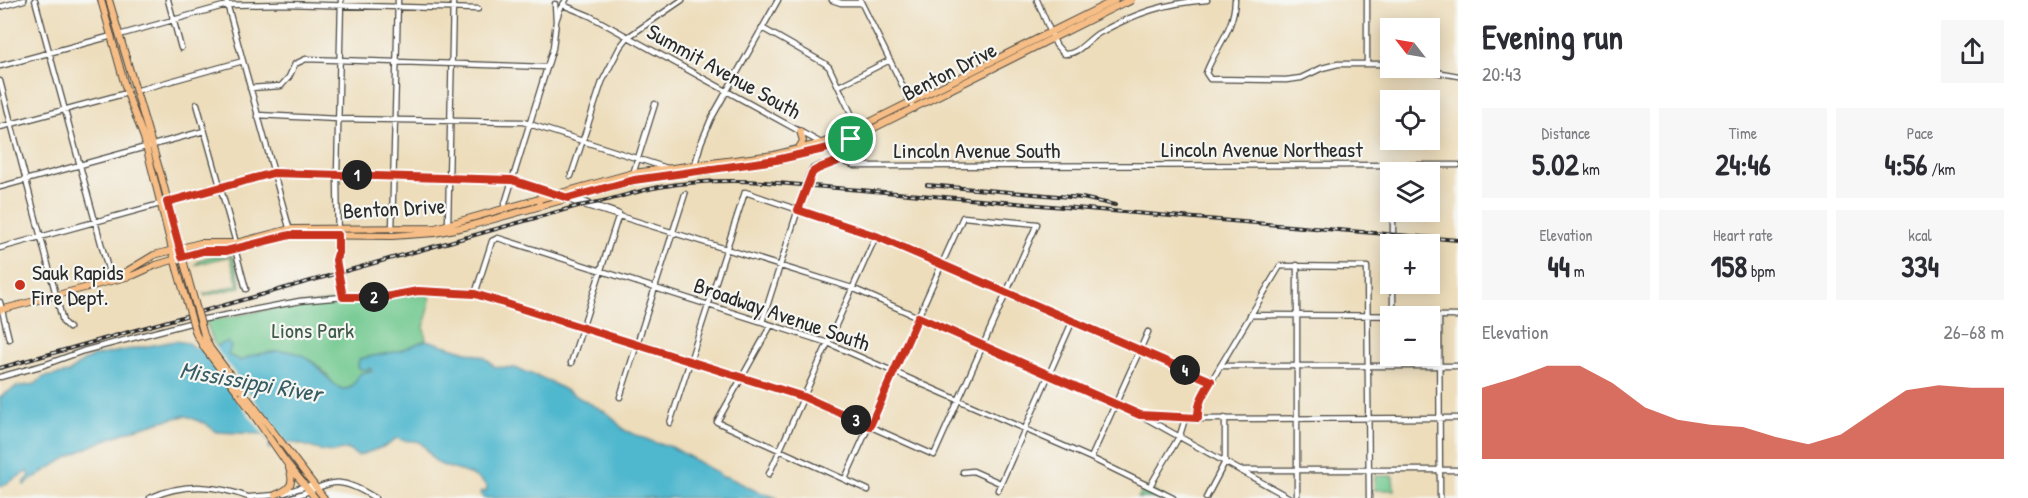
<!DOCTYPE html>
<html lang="en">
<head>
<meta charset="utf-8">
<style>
  body { margin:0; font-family:"Patrick Hand",sans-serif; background:#f7f7f7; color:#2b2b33; height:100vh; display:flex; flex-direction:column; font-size:22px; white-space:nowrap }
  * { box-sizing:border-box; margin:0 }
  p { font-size:20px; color:#7c7c81 }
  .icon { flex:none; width:33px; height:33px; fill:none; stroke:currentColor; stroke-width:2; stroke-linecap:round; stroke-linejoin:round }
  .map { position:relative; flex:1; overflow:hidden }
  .drawer { display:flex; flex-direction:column; background:#fff; width:570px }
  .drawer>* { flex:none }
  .needle { width:39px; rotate:301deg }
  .fabs { position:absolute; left:1380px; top:18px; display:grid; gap:12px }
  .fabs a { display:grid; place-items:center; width:60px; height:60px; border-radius:0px; background:#fff; box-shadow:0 3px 15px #0003; font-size:30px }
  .pin { position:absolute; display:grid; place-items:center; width:51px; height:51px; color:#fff; margin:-26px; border:3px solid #fff; border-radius:50%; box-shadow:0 2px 6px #0007 }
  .km { position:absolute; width:30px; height:30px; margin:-15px; border-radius:50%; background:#222; color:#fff; font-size:16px; line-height:30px; text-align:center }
  .round { display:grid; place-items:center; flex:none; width:63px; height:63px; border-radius:0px; background:#f7f7f7 }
  .overview { display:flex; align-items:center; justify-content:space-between; height:102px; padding:0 24px }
  h1 { font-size:33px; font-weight:800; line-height:45px }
  .stats { display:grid; grid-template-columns:repeat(3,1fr); gap:9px; height:102px; padding:6px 24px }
  .stats div { display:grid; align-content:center; border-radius:0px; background:#f7f7f7; text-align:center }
  .stats b { font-size:30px; font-weight:800 }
  .stats small { font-size:16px; font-weight:400 }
  .stats p { font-size:16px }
  .chart { height:168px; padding:12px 24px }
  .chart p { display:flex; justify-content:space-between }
  .chart svg { width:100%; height:108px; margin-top:6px; fill:#c8321e; opacity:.7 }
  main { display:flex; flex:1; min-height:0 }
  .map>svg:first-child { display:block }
</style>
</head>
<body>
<main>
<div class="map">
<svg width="1458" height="498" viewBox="0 0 1458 498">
  <rect width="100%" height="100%" fill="#f6f6f2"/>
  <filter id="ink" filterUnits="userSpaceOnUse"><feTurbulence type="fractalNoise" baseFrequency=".0167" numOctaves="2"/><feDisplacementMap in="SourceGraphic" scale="12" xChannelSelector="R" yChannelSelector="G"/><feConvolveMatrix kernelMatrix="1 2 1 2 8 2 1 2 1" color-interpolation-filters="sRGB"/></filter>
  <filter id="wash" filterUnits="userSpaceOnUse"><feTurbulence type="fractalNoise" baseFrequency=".008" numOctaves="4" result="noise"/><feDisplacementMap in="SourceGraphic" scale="24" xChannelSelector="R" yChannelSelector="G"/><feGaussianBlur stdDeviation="1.35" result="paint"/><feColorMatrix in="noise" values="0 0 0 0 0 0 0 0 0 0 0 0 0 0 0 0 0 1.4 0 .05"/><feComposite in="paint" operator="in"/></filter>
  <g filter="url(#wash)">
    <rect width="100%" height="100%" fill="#edddbb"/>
    <!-- green -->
    <path fill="#6fc88e" stroke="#4d7a5c" stroke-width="1.5" d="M 231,255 L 235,260 L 241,287 L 205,296 L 204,294 L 238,285 L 230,256 L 195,265 C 205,254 217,256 231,255 Z
      M 412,295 L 430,295 L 429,307 L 424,327 L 426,340 L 399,351 L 359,359 L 358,367 L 366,370 L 370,368 L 372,372 L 361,373 C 357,378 353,388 346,389 C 334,390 332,380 325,373 C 311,358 293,348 272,352 C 260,354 252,354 242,361 L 228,355 L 219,346 L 215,347 L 206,321 L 293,305 Z
      M 1375,476 L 1393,476 L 1394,490 L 1374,490 Z
      M 1145,487 L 1165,498 L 1138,498 Z"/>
    <!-- water -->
    <path fill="#50b7ce" stroke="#3e717c" stroke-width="1.5" d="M 426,340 L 484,357 L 495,367 L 515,368 L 547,380 L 609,414 L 624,430 L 656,443 L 672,447 L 718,473 L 722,477 L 728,477 L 756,491 L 778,498 L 483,498 L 480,493 L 481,491 L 486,492 L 487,487 C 477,473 457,471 442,465 C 430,461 429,447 419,442 C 411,439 404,443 397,438 L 388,445 L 358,456 L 347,449 C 342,449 338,452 333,452 C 310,452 292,433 269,449 L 269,442 L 263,434 L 216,432 L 205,423 C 196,422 192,416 184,416 C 127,428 71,451 24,485 L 24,483 L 30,476 L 28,471 L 0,487 L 0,397 L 16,387 L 35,384 L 44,377 L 68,373 L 82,362 L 94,356 L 175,341 L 188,343 L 194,348 L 213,347 L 227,342 L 231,346 L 228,355 L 241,361 C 252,354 260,354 272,352 C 316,343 327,391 346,389 C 355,388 355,378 361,373 L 372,371 L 370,368 L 366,370 L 358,368 L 359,359 L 399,351 Z"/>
    <!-- pier -->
    <path fill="#edddbb" d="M 214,344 L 218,351 L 288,445 L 275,449 L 226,386 L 198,345 Z"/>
  </g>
  <g filter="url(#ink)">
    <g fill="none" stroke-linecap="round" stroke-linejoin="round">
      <defs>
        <path id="minor" d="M 35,0 L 111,280
          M 168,0 L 181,48
          M 226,0 L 290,231
          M 341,0 L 337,175 L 338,253 L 336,260 L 343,297
          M 832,0 L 841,3 L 861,3
          M 860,0 L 914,109
          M 1037,0 L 1056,45 L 1064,54 C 1078,55 1087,40 1099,33 C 1136,13 1165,3 1207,0
          M 1235,0 C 1234,31 1216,46 1206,73 L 1210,79 L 1286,80 L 1301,78 L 1322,68 L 1338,64 L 1390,64
          M 1367,0 L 1367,63
          M 555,4 L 556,21 L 560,9 L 566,0
          M 563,5 L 590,16 L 821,143
          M 0,7 L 24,0
          M 762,28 L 824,63 L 829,67 L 859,130
          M 119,35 L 227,5 L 284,4 L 478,9
          M 0,66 L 112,36
          M 1414,68 L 1458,76
          M 0,81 L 63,322 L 69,328
          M 839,86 L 890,60
          M 250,88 L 281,86 L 289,77 L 295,64 L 306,59 L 546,67
          M 135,91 L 243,61
          M 197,104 L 236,243 L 235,249 L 246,289
          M 257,115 L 338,119 L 523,122 L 667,168
          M 0,127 L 127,93
          M 828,148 L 840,160 L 855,166 L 1458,165
          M 694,168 L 701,143 L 711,119 L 778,0
          M 822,168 L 829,166 L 840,160
          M 633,174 L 655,104
          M 571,176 L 602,82 L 620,47 L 628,37 L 682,0
          M 0,187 L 204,131
          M 569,198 L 574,202 L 852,288 L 1140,415 L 1290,498
          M 574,198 L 617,213
          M 503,210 L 553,48 L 556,21
          M 1393,212 L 1393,244
          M 448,225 L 453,0
          M 392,230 L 398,0
          M 0,248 L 273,173 L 512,180 L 555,194
          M 1393,284 L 1393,315
          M 475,294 L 492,241 L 498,238 L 828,343 L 1091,458 L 1173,498
          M 0,302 L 9,339
          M 1250,315 L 1458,316
          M 1439,316 L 1440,498
          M 762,322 L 809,175 L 812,169 L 821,165 L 823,167
          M 771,325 L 717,422 L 868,490
          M 571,363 L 619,214
          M 1220,366 L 1458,366
          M 0,377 L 44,365 L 83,351 L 205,319 L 300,301 L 343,297 L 385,297 L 418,291 L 475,294 L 804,397 L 934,455 L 1037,224 L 963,217 C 923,304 885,392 845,479
          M 620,397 L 685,194
          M 1143,415 L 1185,419 L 1458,418
          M 1198,418 L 1197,409 L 1200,400 L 1280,266 L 1367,267 L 1369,498
          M 670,423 L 745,192 L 876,236 L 1211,381
          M 1091,458 L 1148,332
          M 1242,470 L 1458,470
          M 963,472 L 973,471 L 1000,483
          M 769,474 L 876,236
          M 1150,486 L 1180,435 L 1185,419
          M 998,490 L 1073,320
          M 284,493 L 306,486 L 316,487
          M 250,497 L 276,495
          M 150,498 C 185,482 216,485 251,498
          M 289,498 C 331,486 332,471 375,498
          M 1206,498 L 1225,462 L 1225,418
          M 1297,498 L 1297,265"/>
        <path id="major" d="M 101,0 L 127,93 L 144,138 L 177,269
          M 109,0 L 161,175 L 185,267
          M 798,149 L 803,141 L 800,131
          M 840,160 L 841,151 L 848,142
          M 538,188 L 541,194 L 539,201
          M 119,276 L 154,255 L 200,243 L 236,243 L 290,229 L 435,228 L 633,173 L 774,155 L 822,143 L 858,128 L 1115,0
          M 0,310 L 134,275 L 156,265 L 203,251 L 227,251 L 290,235 L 392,236 L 435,233 L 469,226 L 634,180 L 776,160 L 828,148 L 862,134 L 1129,0
          M 237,391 L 286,462 L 315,498
          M 243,392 L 324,498
          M 275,495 C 290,489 295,484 289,468"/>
        <path id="highway" d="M 1126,2 L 1130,0"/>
      </defs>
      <!-- minor casing -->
      <use href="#minor" stroke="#484641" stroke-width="7"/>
      <!-- major casing -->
      <use href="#major" stroke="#484641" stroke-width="8"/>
      <!-- highway casing -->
      <use href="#highway" stroke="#484641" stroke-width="10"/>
      <!-- minor -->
      <use href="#minor" stroke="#fff" stroke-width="4.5"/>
      <!-- major -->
      <use href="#major" stroke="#f6be86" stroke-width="6"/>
      <!-- highway -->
      <use href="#highway" stroke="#f6be86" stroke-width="8"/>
      <defs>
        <path id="rail" d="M 927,185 L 1082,198 L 1115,205
          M 0,368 L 578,206 C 606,202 632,192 659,187 C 694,181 730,180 765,182 L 1458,240"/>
      </defs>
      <!-- rail casing -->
      <use href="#rail" stroke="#2b2b2b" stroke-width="4"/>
      <!-- rail -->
      <use href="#rail" stroke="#f6f6f2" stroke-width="1.5" stroke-dasharray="4.5" stroke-linecap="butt"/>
      <defs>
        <path id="major-bridge" d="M 185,267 L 204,335 L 210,348 L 243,392
          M 177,269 L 196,334 L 205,349 L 237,391"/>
      </defs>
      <!-- major-bridge casing -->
      <use href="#major-bridge" stroke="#484641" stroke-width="8" stroke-linecap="butt"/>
      <!-- major-bridge -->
      <use href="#major-bridge" stroke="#f6be86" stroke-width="6"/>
    </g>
  </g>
  <g fill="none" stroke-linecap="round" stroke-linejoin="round" filter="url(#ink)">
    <defs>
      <path id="route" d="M 851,139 L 841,151 L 840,160 C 831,165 819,166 812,173 L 798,210 L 876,236 L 1211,381 C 1204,393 1197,403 1198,418 L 1140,415 L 918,317 L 870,426 L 804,397 L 475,294 L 418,291 L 385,297 L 343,297 L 336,260 L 338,253 L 338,235 L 290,235 L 226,251 L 203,251 L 182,257 L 167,202 L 273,173 L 512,180 L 568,198 L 634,180 L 776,160 L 828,148 Z"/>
    </defs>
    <!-- route casing -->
    <use href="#route" stroke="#fff" stroke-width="12"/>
    <!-- route -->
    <use href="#route" stroke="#c8321e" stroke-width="8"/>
  </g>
  <!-- markers -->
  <circle fill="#c8321e" stroke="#f6f6f2" stroke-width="2" cx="20" cy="285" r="6"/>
  <g text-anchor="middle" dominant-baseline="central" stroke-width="4.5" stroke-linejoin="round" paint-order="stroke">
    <!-- street labels -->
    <g font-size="22" fill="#2b2b2b" stroke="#f6f6f2">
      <text transform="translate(724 71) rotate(29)">Summit Avenue South</text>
      <text transform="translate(949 71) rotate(-27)">Benton Drive</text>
      <text x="1262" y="149">Lincoln Avenue Northeast</text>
      <text x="977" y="150">Lincoln Avenue South</text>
      <text transform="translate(394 208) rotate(-3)">Benton Drive</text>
      <text transform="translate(782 314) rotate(19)">Broadway Avenue South</text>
    </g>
    <!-- poi labels -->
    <g font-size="22" fill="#2b2b2b" stroke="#f6f6f2" text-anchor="start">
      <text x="32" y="272">Sauk Rapids<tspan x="32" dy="25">Fire Dept.</tspan></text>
    </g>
    <!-- park labels -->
    <g font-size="22" fill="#3f5a49" stroke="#f6f6f2">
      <text x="313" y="330">Lions Park</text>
    </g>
    <!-- water labels -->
    <g font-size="24" font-style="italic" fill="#385c64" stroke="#f6f6f2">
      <text transform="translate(251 381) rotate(10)">Mississippi River</text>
    </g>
  </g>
</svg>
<div class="fabs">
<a><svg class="needle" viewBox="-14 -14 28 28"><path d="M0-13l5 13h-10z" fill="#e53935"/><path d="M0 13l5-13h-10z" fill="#7c7c81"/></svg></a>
<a><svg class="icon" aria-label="locate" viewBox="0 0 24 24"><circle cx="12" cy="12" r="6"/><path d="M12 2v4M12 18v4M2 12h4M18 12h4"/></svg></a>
<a><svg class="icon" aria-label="layers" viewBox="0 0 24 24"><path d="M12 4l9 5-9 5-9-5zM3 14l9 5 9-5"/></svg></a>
<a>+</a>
<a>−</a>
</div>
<div class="pin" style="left:851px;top:139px;background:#1e9e55"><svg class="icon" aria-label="arrive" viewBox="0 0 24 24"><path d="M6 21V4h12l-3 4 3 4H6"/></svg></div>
<b class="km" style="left:357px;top:175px">1</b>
<b class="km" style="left:374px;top:297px">2</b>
<b class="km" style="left:856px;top:420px">3</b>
<b class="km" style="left:1185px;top:370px">4</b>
</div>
<section class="drawer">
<div class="overview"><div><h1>Evening run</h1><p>20:43</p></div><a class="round"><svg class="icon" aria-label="share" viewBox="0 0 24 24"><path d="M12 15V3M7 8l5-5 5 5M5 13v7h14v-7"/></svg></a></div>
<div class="stats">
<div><p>Distance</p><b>5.02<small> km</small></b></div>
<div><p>Time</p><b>24:46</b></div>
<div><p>Pace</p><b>4:56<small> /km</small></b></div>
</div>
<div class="stats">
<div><p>Elevation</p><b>44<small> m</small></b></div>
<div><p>Heart rate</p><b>158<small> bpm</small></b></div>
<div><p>kcal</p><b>334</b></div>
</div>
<div class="chart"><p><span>Elevation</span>26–68 m</p>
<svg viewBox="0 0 160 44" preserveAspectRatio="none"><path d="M0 44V15L10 11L20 6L30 6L40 13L50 23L60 28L70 30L80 31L90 35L100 38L110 34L120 25L130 16L140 14L150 15L160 15V44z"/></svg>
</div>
</section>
</main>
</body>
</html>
